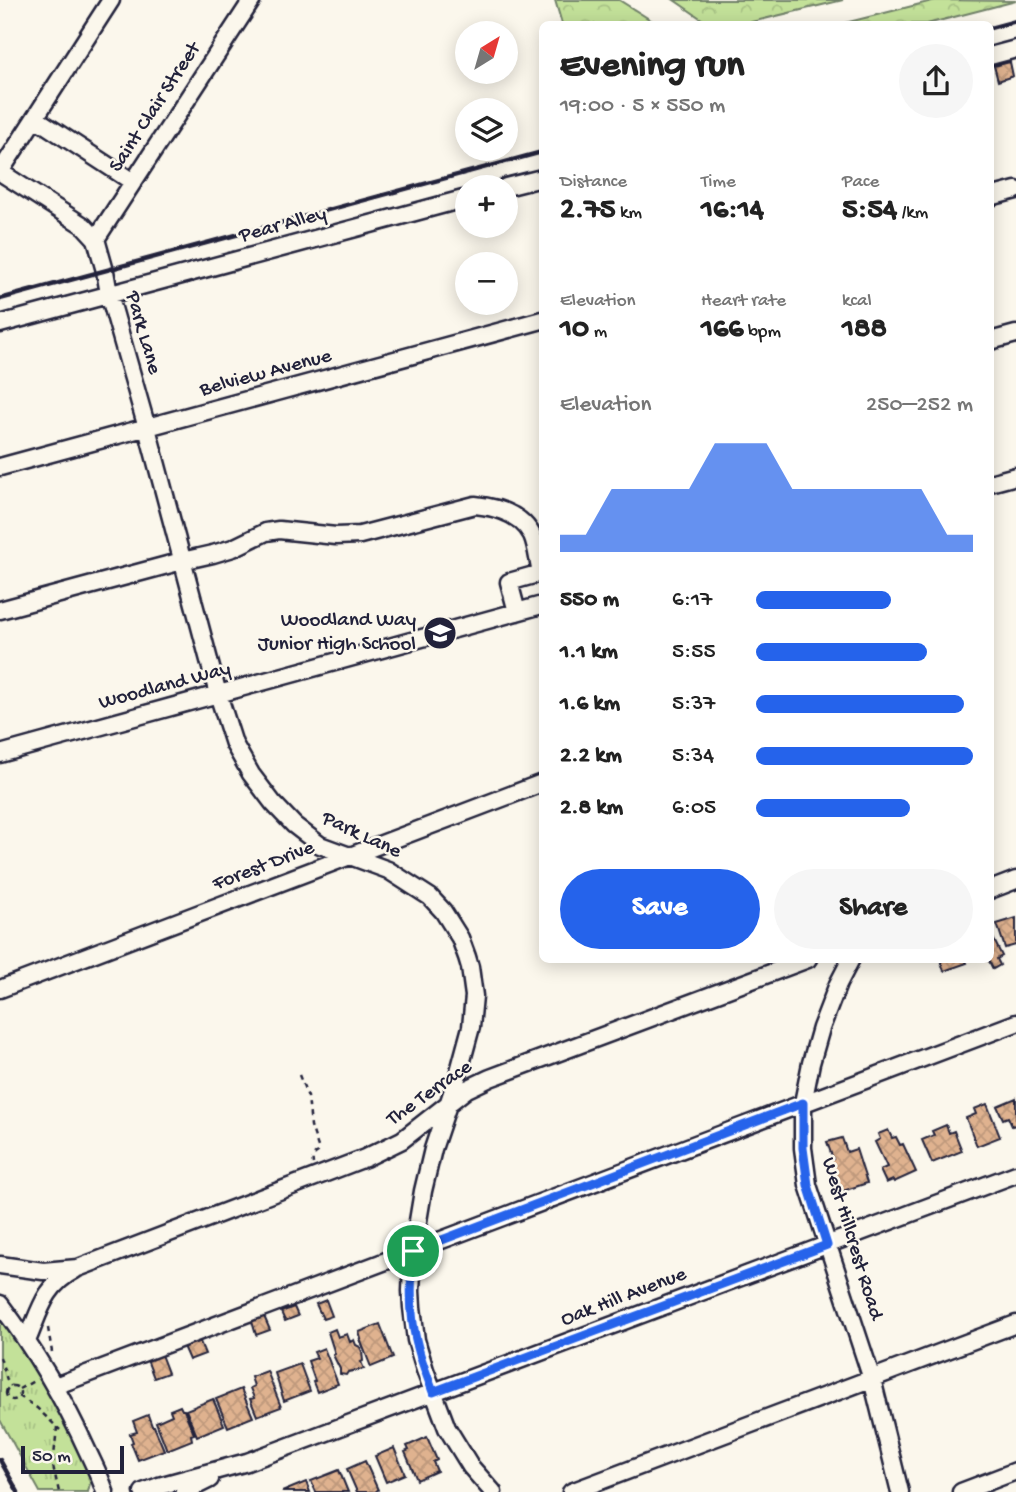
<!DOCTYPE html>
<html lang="en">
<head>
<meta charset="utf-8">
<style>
  body { margin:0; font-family:"Gochi Hand",sans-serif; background:#f6f6f6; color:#222; height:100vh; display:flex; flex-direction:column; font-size:26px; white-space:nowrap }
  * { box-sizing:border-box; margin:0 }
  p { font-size:23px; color:#767676 }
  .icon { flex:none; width:38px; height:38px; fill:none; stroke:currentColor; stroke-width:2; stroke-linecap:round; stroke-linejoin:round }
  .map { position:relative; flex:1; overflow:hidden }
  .side { position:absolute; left:539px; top:21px; width:455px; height:942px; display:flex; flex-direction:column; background:#fff; border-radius:10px; box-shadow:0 4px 18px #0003 }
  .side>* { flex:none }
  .needle { width:46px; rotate:37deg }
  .buttons { position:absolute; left:455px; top:21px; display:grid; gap:14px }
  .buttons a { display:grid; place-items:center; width:63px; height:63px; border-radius:50%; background:#fff; box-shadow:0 4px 18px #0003; font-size:35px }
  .scale { position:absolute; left:21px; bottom:18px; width:103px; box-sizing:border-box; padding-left:7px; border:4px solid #22223b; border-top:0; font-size:19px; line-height:24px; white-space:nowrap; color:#22223b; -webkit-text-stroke:5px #fbf7ec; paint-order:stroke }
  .pin { position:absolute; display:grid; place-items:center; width:60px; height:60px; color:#fff; margin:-30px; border:4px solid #fff; border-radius:50%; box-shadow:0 2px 7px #0007 }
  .round { display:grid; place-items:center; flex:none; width:74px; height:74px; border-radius:37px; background:#f6f6f6 }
  .head { display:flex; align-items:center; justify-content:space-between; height:119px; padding:0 21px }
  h1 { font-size:38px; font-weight:700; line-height:52px }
  .metrics { display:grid; grid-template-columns:repeat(3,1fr); gap:10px; height:119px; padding:7px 21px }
  .metrics div { display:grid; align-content:center }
  .metrics b { font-size:30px; font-weight:700 }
  .metrics small { font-size:19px; font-weight:400 }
  .metrics p { font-size:19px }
  .chart { height:196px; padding:14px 21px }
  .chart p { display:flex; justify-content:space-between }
  .chart svg { width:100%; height:126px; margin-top:7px; fill:#2563eb; opacity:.7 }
  .button { display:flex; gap:14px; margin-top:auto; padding:14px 21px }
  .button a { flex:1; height:80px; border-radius:42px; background:#2563eb; color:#fff; font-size:28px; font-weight:700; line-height:80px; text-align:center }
  .button a+a { background:#f6f6f6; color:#222 }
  ul { padding:0 21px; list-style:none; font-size:23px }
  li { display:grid; grid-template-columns:112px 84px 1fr; align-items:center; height:52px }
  li i { height:18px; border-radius:9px; background:#2563eb }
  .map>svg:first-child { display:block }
</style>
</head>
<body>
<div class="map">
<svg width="1016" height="1492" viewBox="0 0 1016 1492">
  <defs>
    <pattern id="forest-crowns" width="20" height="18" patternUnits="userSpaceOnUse" patternTransform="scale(1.75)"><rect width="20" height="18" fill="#c3e199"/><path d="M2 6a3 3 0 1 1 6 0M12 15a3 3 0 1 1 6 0" fill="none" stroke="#a7c185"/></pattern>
    <pattern id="park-tufts" width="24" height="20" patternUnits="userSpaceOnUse" patternTransform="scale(1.75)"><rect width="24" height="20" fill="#c3e199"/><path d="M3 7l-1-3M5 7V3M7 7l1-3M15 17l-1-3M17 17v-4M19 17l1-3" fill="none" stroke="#a7c185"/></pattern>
    <pattern id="building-cross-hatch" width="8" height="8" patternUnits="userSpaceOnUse" patternTransform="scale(1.75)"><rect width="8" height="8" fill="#dfb28f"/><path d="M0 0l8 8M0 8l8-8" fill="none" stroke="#bf997c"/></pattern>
  </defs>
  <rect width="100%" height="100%" fill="#fbf7ec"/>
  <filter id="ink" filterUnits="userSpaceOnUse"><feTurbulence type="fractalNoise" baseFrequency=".0143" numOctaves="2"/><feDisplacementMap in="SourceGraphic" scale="14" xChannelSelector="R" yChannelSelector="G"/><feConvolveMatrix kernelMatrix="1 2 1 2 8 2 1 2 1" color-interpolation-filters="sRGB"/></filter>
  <g filter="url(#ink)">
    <!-- forest -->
    <path fill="url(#forest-crowns)" stroke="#72826a" stroke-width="2" d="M 555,0 L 619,0 L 657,24 L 562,24 Z
      M 674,0 L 843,0 L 743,24 L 709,24 Z
      M 936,0 L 1016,1 L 927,24 L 841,24 Z"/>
    <!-- park -->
    <path fill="url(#park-tufts)" stroke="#72826a" stroke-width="2" d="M 0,1315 L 32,1363 L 62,1416 L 91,1479 L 88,1492 L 40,1492 L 0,1420 Z"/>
    <!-- building -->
    <path fill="url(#building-cross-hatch)" stroke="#22223b" stroke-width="2" d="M 1010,62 L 1013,76 L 998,81 L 994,66 Z
      M 1016,918 L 1016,945 L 1005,948 L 997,924 Z
      M 990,932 L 1002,956 L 997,959 L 1000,965 L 993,969 L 988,959 L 990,959 Z
      M 940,959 L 965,959 L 967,963 L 944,971 Z
      M 1016,1098 L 1016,1125 L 1012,1126 L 1008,1117 L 1003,1119 L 997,1106 Z
      M 987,1104 L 1000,1137 L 977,1146 L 966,1118 L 976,1114 L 974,1109 Z
      M 946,1125 L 949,1133 L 954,1131 L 962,1151 L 932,1163 L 922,1140 L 934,1135 L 932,1131 Z
      M 888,1130 L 892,1138 L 896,1137 L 900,1145 L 903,1144 L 916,1172 L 894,1182 L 893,1180 L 886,1183 L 880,1170 L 887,1167 L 875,1142 L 880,1139 L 878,1134 Z
      M 842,1138 L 847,1152 L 856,1149 L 867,1183 L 837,1193 L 827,1161 L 833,1159 L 827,1142 Z
      M 326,1300 L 332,1316 L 323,1319 L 316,1304 Z
      M 294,1307 L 298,1316 L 285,1321 L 281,1312 Z
      M 263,1314 L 270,1330 L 256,1335 L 251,1318 Z
      M 380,1324 L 393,1358 L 371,1367 L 360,1339 L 361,1339 L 359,1332 Z
      M 335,1329 L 338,1337 L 347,1334 L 350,1342 L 354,1340 L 356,1345 L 360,1347 L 362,1352 L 363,1361 L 361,1362 L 364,1369 L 348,1372 L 346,1375 L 340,1374 L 340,1369 L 333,1355 L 335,1354 L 328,1332 Z
      M 198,1337 L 205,1354 L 189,1360 L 182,1344 Z
      M 324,1348 L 338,1384 L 317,1392 L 313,1382 L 315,1381 L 308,1361 L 317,1358 L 314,1352 Z
      M 160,1352 L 168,1373 L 154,1378 L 146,1357 Z
      M 300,1364 L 310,1391 L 284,1401 L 275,1373 Z
      M 267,1371 L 281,1407 L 257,1416 L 250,1399 L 254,1398 L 250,1388 L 254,1386 L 251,1377 Z
      M 241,1389 L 253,1417 L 228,1427 L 216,1399 Z
      M 213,1399 L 224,1425 L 197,1436 L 186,1410 Z
      M 180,1406 L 182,1410 L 184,1410 L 194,1434 L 191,1435 L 192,1440 L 167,1450 L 156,1422 L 172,1415 L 170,1410 Z
      M 148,1415 L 152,1426 L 154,1426 L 164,1450 L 138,1460 L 131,1443 L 133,1442 L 130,1434 L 137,1432 L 133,1421 Z
      M 427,1437 L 437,1460 L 433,1462 L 437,1471 L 417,1480 L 405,1452 L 409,1450 L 407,1446 Z
      M 394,1448 L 405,1474 L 386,1482 L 375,1456 Z
      M 365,1461 L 378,1490 L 375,1492 L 357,1492 L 347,1469 Z
      M 339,1470 L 348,1492 L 316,1492 L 311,1481 Z
      M 306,1482 L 310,1492 L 282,1492 Z"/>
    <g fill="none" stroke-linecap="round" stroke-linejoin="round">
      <defs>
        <path id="minor" d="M 990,56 L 1016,49
          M 35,118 L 133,182
          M 0,172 L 84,226 L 96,239 L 105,271 L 109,294 L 147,428 L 218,694 L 234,744 L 251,774 L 273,803 L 294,825 L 320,845 L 388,870 L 430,897 L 443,911 L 460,938 L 467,957 L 470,967 L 474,996 L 471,1027 L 458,1075 L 433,1149 L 423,1191 L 413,1251 L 411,1291 L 412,1307 L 416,1340 L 425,1370 L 447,1428 L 471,1467 L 493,1492
          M 0,172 L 111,0
          M 506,187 L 542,178
          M 990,197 L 1016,190
          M 96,239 L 252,0
          M 0,324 L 467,198
          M 990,341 L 1016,334
          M 0,467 L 542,320
          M 990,483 L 1016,476
          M 0,610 L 182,561 L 213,554 L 233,548 L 266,532 L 279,530 L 336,536 L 360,535 L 475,505 C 496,507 521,514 532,535 C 537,546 538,561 541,573 L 509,582 L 517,612
          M 0,754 L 542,605
          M 990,890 L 1016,880
          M 851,959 L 838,984 L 821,1028 L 811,1063 L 803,1103 L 803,1148 L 808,1185 L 872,1379 L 900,1492
          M 0,989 L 542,783
          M 0,1265 L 43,1271 L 78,1268 L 365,1158 L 402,1140 L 467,1089 L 490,1078 L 808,959
          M 0,1304 C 35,1350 64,1399 88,1452 C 94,1465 101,1478 105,1492
          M 27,1341 C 40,1311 44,1286 75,1270
          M 55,1386 L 1016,1023
          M 143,1492 L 159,1486 L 247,1462 L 1016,1174
          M 184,1492 L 210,1479
          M 571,1492 L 1016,1324
          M 961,1492 L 1016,1471"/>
      </defs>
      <!-- minor casing -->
      <use href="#minor" stroke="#22223b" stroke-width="21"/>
      <!-- path -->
      <path stroke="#22223b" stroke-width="2.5" stroke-dasharray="5 5" stroke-linecap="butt" d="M 299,1075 L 308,1097 L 311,1126 L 318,1147 L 318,1152 C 313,1155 312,1157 313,1164
        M 48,1328 L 52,1352
        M 0,1357 L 7,1380 L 11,1386
        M6 1393a7 7 0 1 1 14 0a7 7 0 1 1-14 0Z
        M 19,1389 L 34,1381
        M 19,1396 L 37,1408 L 60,1430
        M 57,1427 L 53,1466 L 59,1492"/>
      <!-- minor -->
      <use href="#minor" stroke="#fbf7ec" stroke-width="16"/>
      <!-- rail -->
      <path stroke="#22223b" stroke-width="4.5" d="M 990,28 L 1016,21
        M 0,299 L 542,152
        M 0,1460 L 18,1492"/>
    </g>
  </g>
  <g fill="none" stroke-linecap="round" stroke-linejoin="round" filter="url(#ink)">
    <defs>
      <path id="route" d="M 803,1103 L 803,1148 L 808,1185 L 827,1245 L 433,1392 C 425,1370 416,1347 413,1323 C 410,1299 411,1275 413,1251 Z"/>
    </defs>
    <!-- route casing -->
    <use href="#route" stroke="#fff" stroke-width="14"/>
    <!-- route -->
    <use href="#route" stroke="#2563eb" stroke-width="9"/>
  </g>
  <!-- icons -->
  <defs>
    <symbol id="school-disc" viewBox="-11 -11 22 22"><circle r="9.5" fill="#22223b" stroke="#fbf7ec"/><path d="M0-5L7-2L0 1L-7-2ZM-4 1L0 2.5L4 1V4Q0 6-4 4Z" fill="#fff"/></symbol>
  </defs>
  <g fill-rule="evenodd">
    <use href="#school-disc" x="421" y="614" width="38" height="38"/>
  </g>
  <g text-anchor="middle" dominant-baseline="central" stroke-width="5" stroke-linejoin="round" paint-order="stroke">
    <!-- street labels -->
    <g font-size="21" fill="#22223b" stroke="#fbf7ec">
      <text transform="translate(156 108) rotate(-57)">Saint Clair Street</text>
      <text transform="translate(283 226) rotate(-15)">Pear Alley</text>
      <text transform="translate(142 333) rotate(74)">Park Lane</text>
      <text transform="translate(266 374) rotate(-15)">Belview Avenue</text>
      <text transform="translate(165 687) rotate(-15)">Woodland Way</text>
      <text transform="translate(361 836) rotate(25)">Park Lane</text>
      <text transform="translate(264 867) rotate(-21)">Forest Drive</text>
      <text transform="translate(430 1094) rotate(-35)">The Terrace</text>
      <text transform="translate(851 1239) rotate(73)">West Hillcrest Road</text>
      <text transform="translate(624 1298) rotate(-21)">Oak Hill Avenue</text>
    </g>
    <!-- poi labels -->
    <g font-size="21" fill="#22223b" stroke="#fbf7ec" text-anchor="end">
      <text x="416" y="621">Woodland Way<tspan x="416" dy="24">Junior High School</tspan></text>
    </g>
  </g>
</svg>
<div class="buttons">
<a><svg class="needle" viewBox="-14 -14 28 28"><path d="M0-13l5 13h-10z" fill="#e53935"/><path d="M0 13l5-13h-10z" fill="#767676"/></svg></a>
<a><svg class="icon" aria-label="layers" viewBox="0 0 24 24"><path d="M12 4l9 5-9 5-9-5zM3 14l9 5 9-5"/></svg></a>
<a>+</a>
<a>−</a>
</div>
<div class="scale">50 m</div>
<div class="pin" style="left:413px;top:1251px;background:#1e9e55"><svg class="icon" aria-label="arrive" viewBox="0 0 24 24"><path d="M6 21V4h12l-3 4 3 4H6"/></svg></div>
<section class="side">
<div class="head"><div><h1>Evening run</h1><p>19:00 · 5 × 550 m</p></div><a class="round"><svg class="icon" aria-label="share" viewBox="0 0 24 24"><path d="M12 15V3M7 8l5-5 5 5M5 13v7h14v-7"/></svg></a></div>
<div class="metrics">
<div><p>Distance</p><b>2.75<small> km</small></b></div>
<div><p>Time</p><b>16:14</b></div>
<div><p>Pace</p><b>5:54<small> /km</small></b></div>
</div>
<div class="metrics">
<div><p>Elevation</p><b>10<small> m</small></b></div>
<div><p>Heart rate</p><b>166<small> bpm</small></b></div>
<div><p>kcal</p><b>188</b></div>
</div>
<div class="chart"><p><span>Elevation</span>250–252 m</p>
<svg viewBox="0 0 160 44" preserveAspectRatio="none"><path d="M0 44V38L10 38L20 22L30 22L40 22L50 22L60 6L70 6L80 6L90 22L100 22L110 22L120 22L130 22L140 22L150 38L160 38V44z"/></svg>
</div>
<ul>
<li><b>550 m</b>6:17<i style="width:62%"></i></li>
<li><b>1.1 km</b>5:55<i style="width:79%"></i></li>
<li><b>1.6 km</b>5:37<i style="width:96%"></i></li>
<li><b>2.2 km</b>5:34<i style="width:100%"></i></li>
<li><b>2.8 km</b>6:05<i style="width:71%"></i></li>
</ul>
<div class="button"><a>Save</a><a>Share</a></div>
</section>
</div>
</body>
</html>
